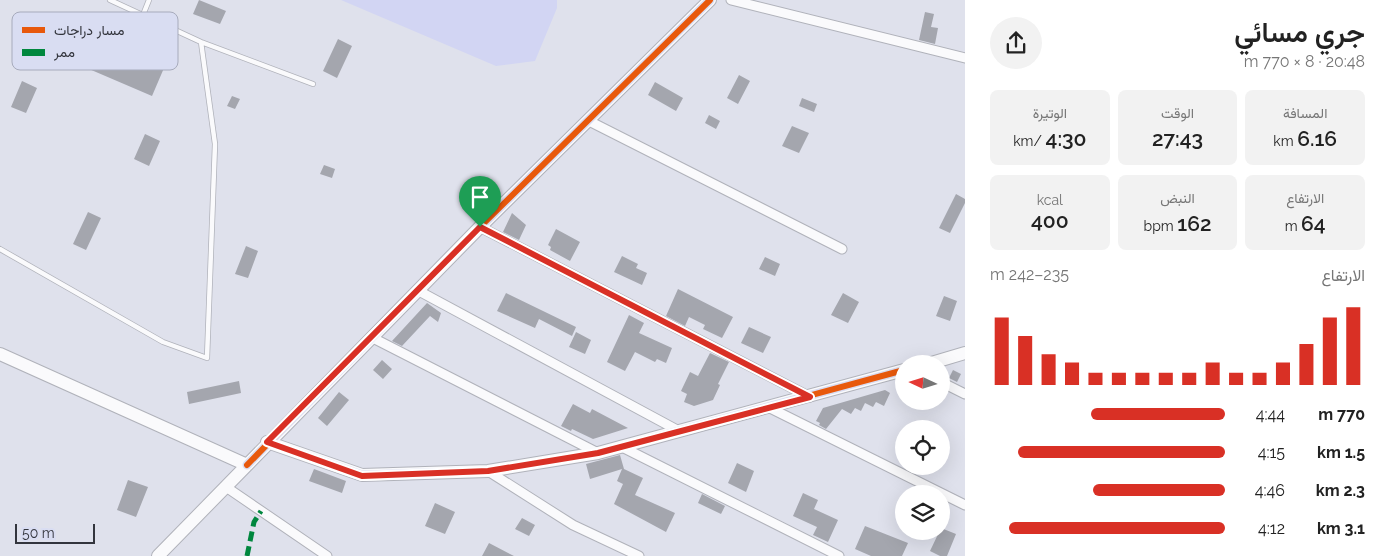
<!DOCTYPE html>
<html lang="ar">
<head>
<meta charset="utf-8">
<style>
  body { margin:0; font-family:Raleway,Vazirmatn,sans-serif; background:#f2f2f2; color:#222; direction:rtl; height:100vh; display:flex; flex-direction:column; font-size:19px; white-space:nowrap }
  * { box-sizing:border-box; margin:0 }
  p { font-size:16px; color:#767676 }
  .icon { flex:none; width:28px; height:28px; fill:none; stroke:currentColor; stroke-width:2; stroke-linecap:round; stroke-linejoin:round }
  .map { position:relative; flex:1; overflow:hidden; direction:ltr }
  .sheet { display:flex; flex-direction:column; background:#fff; width:425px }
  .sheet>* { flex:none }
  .needle { width:32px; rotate:274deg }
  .controls { position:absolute; left:895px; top:355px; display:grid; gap:10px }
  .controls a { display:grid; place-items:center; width:55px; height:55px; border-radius:50%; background:#fff; box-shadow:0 5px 20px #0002; font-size:25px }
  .scale { position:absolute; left:15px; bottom:12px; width:80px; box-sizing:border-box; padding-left:5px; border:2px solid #33353d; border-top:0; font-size:14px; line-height:18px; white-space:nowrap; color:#33353d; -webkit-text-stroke:4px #d9ddf2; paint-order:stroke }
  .pin { position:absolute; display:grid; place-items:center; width:42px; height:42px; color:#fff; margin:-51px -21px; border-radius:50% 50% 50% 0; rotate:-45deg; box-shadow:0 0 5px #0007 }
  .pin .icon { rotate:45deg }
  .round { display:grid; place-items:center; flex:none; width:52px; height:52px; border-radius:26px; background:#f2f2f2 }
  .overview { display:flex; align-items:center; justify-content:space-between; height:85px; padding:0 25px }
  h1 { font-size:28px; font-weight:600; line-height:38px }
  .stats { display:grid; grid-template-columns:repeat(3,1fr); gap:8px; height:85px; padding:5px 25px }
  .stats div { display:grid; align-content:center; border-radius:8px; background:#f2f2f2; text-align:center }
  .stats b { font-size:21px; font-weight:600 }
  .stats small { font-size:14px; font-weight:400 }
  .stats p { font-size:14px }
  .chart { height:140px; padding:10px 25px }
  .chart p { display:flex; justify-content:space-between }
  .chart svg { width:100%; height:90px; margin-top:5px; stroke:#d93025; stroke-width:6 }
  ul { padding:0 25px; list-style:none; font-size:16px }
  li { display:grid; grid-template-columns:80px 60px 1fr; align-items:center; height:38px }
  li i { height:12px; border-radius:6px; background:#d93025 }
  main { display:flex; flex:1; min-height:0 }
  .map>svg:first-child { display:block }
</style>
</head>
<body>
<main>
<section class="sheet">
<div class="overview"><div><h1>جري مسائي</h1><p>20:48 · 8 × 770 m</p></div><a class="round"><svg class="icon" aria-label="share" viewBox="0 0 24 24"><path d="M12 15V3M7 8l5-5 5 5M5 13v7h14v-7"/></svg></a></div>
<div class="stats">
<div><p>المسافة</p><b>6.16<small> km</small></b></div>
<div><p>الوقت</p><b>27:43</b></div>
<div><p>الوتيرة</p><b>4:30<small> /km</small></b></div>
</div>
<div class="stats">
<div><p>الارتفاع</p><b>64<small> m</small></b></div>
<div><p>النبض</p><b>162<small> bpm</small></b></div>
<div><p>kcal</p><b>400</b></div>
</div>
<div class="chart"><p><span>الارتفاع</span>235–242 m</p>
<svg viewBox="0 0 160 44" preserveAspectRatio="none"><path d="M5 44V11M15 44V20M25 44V29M35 44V33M45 44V38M55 44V38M65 44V38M75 44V38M85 44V38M95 44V33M105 44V38M115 44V38M125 44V33M135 44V24M145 44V11M155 44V6"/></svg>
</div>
<ul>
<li><b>770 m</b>4:44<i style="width:57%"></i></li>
<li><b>1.5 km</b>4:15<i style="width:88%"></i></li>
<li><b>2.3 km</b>4:46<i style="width:56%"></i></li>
<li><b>3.1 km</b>4:12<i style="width:92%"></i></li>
</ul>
</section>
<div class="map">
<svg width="965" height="556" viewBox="0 0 965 556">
  <rect width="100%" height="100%" fill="#dfe1ec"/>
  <!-- green -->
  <path fill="#d2d5f3" d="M 341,0 L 557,0 L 557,8 L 535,61 L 496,66 Z"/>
  <!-- building -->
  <path fill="#a4a6ae" d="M 199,0 L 226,11 L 220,24 L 193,14 Z
    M 925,12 L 934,14 L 931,27 L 938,28 L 935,44 L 919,40 Z
    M 338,39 L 352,46 L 337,78 L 323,71 Z
    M 84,44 L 141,69 L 148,52 L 167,61 L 152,96 L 75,63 Z
    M 739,75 L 750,81 L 738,104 L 727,98 Z
    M 22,81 L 37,88 L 26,113 L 11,107 Z
    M 655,82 L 683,98 L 676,111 L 648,95 Z
    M 232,96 L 240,99 L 235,109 L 227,106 Z
    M 802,98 L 817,104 L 814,112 L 799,106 Z
    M 709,115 L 720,121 L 716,129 L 705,123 Z
    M 792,126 L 809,133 L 799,153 L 782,146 Z
    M 145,134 L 160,141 L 149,166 L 134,159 Z
    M 324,165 L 335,169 L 332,178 L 320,174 Z
    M 956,194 L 965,199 L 965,203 L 950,233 L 939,228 Z
    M 88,212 L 101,218 L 86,250 L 73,244 Z
    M 512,213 L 526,225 L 519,240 L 503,232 Z
    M 556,229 L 580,242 L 570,261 L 550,250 L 551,247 L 548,245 Z
    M 246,246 L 258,251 L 248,278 L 235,274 Z
    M 622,256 L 638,264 L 636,268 L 647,273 L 642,285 L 614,272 Z
    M 765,257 L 780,264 L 775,276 L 759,269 Z
    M 678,289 L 733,317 L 722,338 L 703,329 L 705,325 L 689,317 L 685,326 L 666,316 Z
    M 506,293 L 576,327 L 572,336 L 539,319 L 535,328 L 497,311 Z
    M 843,293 L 859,302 L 848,323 L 831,315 Z
    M 944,296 L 957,301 L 950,321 L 936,316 Z
    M 427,303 L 441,313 L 438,322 L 430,316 L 402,346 L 392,341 Z
    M 629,315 L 644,323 L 639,333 L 672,348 L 666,363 L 657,359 L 655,362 L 635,352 L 625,371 L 607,362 Z
    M 749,327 L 771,337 L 763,353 L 741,343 Z
    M 576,332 L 591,340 L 585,354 L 569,347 Z
    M 710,353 L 729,362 L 718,384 L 720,385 L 713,400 L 694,406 L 684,402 L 687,394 L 681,391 L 690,372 L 698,376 Z
    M 382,360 L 392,369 L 383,379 L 373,370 Z
    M 953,370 L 961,374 L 957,382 L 949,378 Z
    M 239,381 L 241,393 L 189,404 L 187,392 Z
    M 885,390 L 890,393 L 884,406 L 876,402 L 873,407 L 865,403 L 861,411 L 855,408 L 851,414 L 842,409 L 826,429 L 819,425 L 820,423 L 816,421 L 823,408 Z
    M 339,392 L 349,400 L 327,426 L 318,418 Z
    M 573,404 L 590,413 L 592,409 L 628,428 L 593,439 L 572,429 L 571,431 L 561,426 Z
    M 620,455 L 624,469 L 643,478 L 635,495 L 675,513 L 666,532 L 614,504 L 623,484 L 617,481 L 622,469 L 590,479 L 586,464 Z
    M 737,463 L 754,471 L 746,492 L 728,483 Z
    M 314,469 L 346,481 L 342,493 L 309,481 Z
    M 128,480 L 148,487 L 136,517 L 117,510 Z
    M 803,493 L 818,500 L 814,509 L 838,520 L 828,542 L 813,535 L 817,527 L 793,516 Z
    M 702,494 L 725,506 L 721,514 L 698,503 Z
    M 435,503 L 455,512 L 445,534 L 425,526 Z
    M 522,518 L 535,525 L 529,536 L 515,529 Z
    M 865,526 L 908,543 L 902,556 L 871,556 L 855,549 Z
    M 941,528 L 956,534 L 947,556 L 940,556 L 930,551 Z
    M 489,543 L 514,556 L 482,556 Z"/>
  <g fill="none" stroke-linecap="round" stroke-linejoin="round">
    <defs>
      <path id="lane" d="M 110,0 L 201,42 L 313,84
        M 143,15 L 149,0
        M 0,249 L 163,342 L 207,358 L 215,144 L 201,42"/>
      <path id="street" d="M 731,0 L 965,58
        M 589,121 L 842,249
        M 480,227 L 810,397
        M 417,290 L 679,431
        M 371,337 L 598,453
        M 941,382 L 965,394
        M 770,408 L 965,505
        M 620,446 L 839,556
        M 488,471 L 573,525 L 639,556
        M 226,487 L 327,556"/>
      <path id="secondary" d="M 0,354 L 247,465
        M 928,364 L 965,353
        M 267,442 L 362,475 L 488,471 L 598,453 L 904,370
        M 158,556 L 480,227 L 710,0"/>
    </defs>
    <!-- lane casing -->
    <use href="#lane" stroke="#b0b2ba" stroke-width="6"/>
    <!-- street casing -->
    <use href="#street" stroke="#b0b2ba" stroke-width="11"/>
    <!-- secondary casing -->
    <use href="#secondary" stroke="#b0b2ba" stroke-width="14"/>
    <!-- lane -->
    <use href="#lane" stroke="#fafafc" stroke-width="4.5"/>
    <!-- street -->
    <use href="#street" stroke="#fafafc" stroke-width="9"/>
    <!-- secondary -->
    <use href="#secondary" stroke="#fafafc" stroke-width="12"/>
    <!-- quiet -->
    <path stroke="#00873e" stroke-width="5" stroke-dasharray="10 5" stroke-linecap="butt" d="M 247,556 L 254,522 L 261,511"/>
    <defs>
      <path id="cycleway" d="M 267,442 L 362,475 L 488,471 L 598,453 L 904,370
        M 247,465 L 480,227 L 710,0"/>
    </defs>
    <!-- cycleway casing -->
    <use href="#cycleway" stroke="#d9ddf2" stroke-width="9"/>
    <!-- cycleway -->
    <use href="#cycleway" stroke="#e8590c" stroke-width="6"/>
  </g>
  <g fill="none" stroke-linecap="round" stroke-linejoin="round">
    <defs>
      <path id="route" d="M 480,227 L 810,397 L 598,453 L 488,471 L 362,476 L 267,442 Z"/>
    </defs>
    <!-- route casing -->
    <use href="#route" stroke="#fff" stroke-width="10"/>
    <!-- route -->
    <use href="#route" stroke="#d93025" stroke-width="6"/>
  </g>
  <!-- legend -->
  <rect x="12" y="12" width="166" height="58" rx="8" fill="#d9ddf2" stroke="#a7abbc" stroke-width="1"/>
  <rect x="22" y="27" width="23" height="6" fill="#e8590c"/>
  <rect x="22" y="49" width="23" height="7" fill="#00873e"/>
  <g font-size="14" fill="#33353d">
    <text x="54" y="35">مسار دراجات</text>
    <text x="54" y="57">ممر</text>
  </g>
</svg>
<div class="controls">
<a><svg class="needle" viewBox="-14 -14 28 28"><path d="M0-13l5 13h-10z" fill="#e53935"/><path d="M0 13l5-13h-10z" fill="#767676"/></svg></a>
<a><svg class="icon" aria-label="locate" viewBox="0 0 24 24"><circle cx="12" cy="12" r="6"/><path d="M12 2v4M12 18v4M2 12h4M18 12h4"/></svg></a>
<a><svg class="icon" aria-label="layers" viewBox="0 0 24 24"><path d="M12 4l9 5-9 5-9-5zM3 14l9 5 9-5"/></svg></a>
</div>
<div class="scale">50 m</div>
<div class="pin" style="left:480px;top:227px;background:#1e9e55"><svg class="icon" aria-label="arrive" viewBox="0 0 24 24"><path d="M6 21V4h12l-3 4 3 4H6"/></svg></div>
</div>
</main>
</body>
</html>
